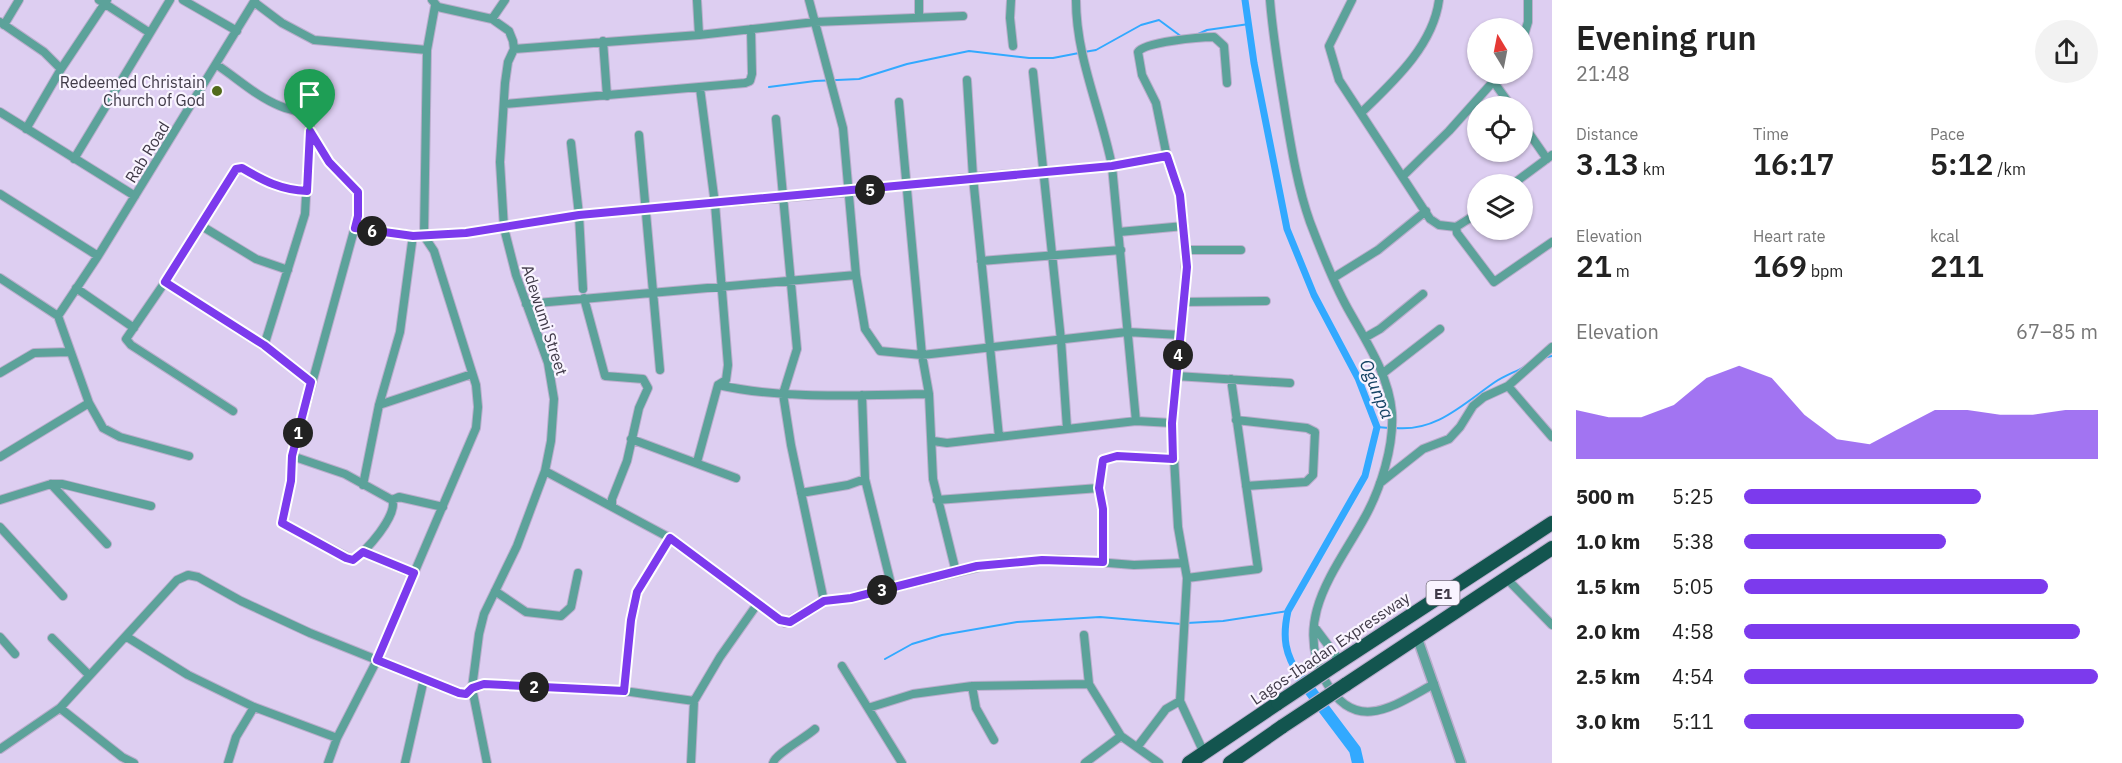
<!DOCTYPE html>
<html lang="en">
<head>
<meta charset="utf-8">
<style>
  body { margin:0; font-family:"IBM Plex Sans",sans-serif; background:#f2f2f2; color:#222; height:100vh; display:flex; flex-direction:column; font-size:22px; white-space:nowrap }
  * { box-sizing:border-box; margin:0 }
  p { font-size:20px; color:#767676 }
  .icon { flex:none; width:33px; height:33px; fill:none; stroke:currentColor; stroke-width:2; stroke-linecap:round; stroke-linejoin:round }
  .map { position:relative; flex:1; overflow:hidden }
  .drawer { display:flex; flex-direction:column; background:#fff; width:570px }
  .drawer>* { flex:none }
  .needle { width:39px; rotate:350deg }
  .controls { position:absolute; left:1467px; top:18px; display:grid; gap:12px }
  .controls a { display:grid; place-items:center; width:66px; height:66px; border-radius:50%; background:#fff; box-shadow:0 2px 4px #0004; font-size:30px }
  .pin { position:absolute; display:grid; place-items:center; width:51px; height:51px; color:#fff; margin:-62px -26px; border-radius:50% 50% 50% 0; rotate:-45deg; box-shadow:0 0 6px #0007 }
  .pin .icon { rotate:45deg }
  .km { position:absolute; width:30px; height:30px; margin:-15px; border-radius:50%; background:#222; color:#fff; font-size:16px; line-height:30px; text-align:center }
  .round { display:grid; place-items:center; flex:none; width:63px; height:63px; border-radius:32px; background:#f2f2f2 }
  .headline { display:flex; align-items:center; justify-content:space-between; height:102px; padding:0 24px }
  h1 { font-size:33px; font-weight:600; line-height:45px }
  .metrics { display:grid; grid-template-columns:repeat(3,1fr); gap:9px; height:102px; padding:6px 24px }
  .metrics div { display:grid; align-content:center }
  .metrics b { font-size:30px; font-weight:600 }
  .metrics small { font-size:16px; font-weight:400 }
  .metrics p { font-size:16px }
  .chart { height:168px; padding:12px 24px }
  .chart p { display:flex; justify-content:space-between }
  .chart svg { width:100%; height:108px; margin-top:6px; fill:#7c3aed; opacity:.7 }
  ul { padding:0 24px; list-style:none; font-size:20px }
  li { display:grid; grid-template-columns:96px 72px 1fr; align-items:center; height:45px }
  li i { height:15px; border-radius:8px; background:#7c3aed }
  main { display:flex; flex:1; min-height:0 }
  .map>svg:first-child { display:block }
</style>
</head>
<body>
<main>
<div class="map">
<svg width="1552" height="763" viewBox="0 0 1552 763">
  <rect width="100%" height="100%" fill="#ddcef1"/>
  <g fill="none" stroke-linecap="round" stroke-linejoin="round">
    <!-- stream -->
    <path stroke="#32a9ff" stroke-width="2" d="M 1196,35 L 1207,30 L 1249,24
      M 1084,52 L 1096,50 L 1141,25 L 1159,20 L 1182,37
      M 769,87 L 815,81 L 859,79 L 907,64 L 969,51 L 1029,58 L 1053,58 L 1079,53
      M 1543,358 L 1552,356
      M 1377,427 L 1389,428
      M 1395,428 C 1436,432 1463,404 1495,382 C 1504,376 1515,372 1524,367
      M 1187,623 L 1223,621 L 1288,611
      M 885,659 L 912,644 L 942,635 L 1017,622 L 1100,617 L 1181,624"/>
    <!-- canal -->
    <path stroke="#32a9ff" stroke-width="7" d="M 1245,0 L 1254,63 L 1287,229 L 1314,295 L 1358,378 L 1377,427 L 1365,476 L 1288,611 C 1282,638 1285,654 1300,677"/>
    <!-- river -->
    <path stroke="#32a9ff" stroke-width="12" d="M 1300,677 L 1355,750 L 1358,763"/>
    <defs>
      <path id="minor" d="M 99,0 L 150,33
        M 183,0 L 237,31
        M 432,0 L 438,7 L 492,19 L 509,31 L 513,41 L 514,49 L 508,62 L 505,83 L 500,162 L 504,228 L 516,275 L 548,363 L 554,399 L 551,441 L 545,471 L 517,546 L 484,614 L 479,634 L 472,688 L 487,763
        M 697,0 L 699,35
        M 809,0 L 843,128 L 856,275 L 865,329 L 880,351 L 922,355 L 1127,332 L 1180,335
        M 919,0 L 919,16
        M 1011,0 L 1010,18 L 1013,46
        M 1076,0 C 1076,58 1101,110 1112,166 L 1136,421
        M 1270,0 C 1273,39 1280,78 1286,116 C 1292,152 1298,188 1310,222 C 1321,251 1333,282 1348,309 C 1366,341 1389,375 1392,413 C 1394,446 1381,488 1365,517 C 1336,570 1291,619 1326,682 C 1356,735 1395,705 1434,684
        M 1352,0 L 1329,46 L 1339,80 L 1430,219 L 1439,225 L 1456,227 L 1478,213
        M 254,2 L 282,23 L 314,40 L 427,50
        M 492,19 L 505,0
        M 0,22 L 44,52 L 61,69
        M 4,25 L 19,0
        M 603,41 L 607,96
        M 1522,42 L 1528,22 L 1528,0
        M 514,49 L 699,35 L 815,22 L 963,16
        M 217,65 C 237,78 257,97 280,106 C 293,112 304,109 310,124 L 305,214 L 264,346
        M 1033,72 L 1061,340 L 1067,428
        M 967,80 L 973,177 L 999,437
        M 1493,81 L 1511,106
        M 899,102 L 922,355 L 929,394 L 933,479 L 956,572
        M 505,104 L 745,83 L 750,81 L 752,74 L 751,29
        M 0,112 L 135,196
        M 1361,113 C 1393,82 1433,46 1439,0
        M 776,119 L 797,349 L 783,394 L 791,445 L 824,601
        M 1522,123 L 1547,159
        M 26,129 L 61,69 L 107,0
        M 310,131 L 329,162 L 358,192 L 358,216 L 292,456 L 291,481 L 282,523 L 353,560 C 365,553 399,514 392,500
        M 639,135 L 660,370
        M 571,143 L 579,215 L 583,289
        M 74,159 L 170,0
        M 1404,175 L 1449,131 L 1500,74
        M 1513,184 L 1552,155
        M 0,194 L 98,256
        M 200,225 L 256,259 L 288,270
        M 1456,227 L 1457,233 L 1494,282 L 1552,242
        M 355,228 L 413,235 L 466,233 L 579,215 L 850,192 L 973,177 L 1112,166 L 1167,156
        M 1119,232 L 1184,226
        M 1185,250 L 1241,250
        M 981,261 L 1121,250
        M 0,278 L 58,316 L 89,403 L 103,428 L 120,437 L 189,456
        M 1333,278 L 1378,250 L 1426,211
        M 165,282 L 264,346 L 311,382
        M 76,288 L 134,328
        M 584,298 L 605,376 L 643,379 L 648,388 L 639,408 L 627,461 L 612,499 L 612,506
        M 1183,302 L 1266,301
        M 526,304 L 856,275
        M 58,316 L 98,256 L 255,0
        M 1366,337 L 1380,329 L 1423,294
        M 0,373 L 34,353 L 69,352
        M 1382,374 L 1440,329
        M 1176,376 L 1290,383
        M 718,385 C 787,400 859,395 929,394
        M 1508,386 L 1552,437
        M 862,395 L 865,479 L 892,588
        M 379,405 L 472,374
        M 233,411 L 131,345 L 126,339 L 165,282 L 236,169 L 242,168 C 264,181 281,190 307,191
        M 1236,420 L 1307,428 L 1315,432 L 1313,475 L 1306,482 L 1246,486
        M 631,439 L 736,478
        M 933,441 L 947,443 L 1136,421 L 1172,423
        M 292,456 L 345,474 L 392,500 L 399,497 L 443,507
        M 0,457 L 89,403
        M 697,462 L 718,385 L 726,380 L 728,365 L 715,204 L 700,88
        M 545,471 L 670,538 L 785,623 L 824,601 L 851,598 L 997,563 L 1058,559 L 1134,565 L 1184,563
        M 1380,483 L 1423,449 L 1449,439 L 1460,427 L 1473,406 L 1484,397 L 1508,386 L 1552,347
        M 51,484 L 107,544
        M 363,485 L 379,405 L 400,332 L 413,235
        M 801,493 L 848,485 L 865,479
        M 0,500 L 51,484 L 62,484 L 151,506
        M 937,500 L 1099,488
        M 0,527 L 63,596
        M 363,552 L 413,574
        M 1103,562 L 1103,509 L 1099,488 L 1103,460 L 1117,456 L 1173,458
        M 1187,578 L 1258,569 L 1231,379
        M 1506,578 L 1552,625
        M 495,591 L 526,612 L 561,616 L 571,607 L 578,573
        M 1316,629 L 1340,661
        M 1084,635 L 1089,684 L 1121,736 L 1159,763
        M 0,637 L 15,654
        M 127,637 L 188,675 L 254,707 L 337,738
        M 52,638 L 89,675
        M 842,666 L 902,763
        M 972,686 L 976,708 L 994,740
        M 624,691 L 631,620 L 637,592 L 670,538
        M 60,708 L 122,757 L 134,763
        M 868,708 L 913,694 L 972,686 L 1089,684
        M 1138,746 L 1166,709 L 1180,701
        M 0,749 L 60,708 L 177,580 L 188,575 L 198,577 L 241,601 L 310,633 L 459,693 L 466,694 C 477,686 484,684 499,684 L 624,691 L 694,701
        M 1204,753 L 1180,701 L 1187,578 L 1178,527 L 1172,423 L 1186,287 L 1184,226 L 1180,195 L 1168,162 L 1156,103 L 1142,75 L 1138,52 C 1144,42 1200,37 1214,37 L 1224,46 L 1227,83
        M 228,763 L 236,737 L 254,707
        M 328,763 L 337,738 L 377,660 L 476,428 L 478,407 L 476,385 L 434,251 L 424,236 L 427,50 L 435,6
        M 405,763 L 424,679
        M 691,763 L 694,701 L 720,657 L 758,603
        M 773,763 C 775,754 805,738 815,729
        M 1085,763 L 1121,736"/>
      <path id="tertiary" d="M 1417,637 L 1461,763"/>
      <path id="motorway" d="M 1335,665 L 1552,523
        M 1345,685 L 1552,548
        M 1189,763 L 1278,703
        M 1230,763 L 1283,726"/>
    </defs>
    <!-- minor casing -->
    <use href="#minor" stroke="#baadcc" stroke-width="10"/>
    <!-- tertiary casing -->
    <use href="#tertiary" stroke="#baadcc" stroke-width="12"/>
    <!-- motorway casing -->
    <use href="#motorway" stroke="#baadcc" stroke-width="16"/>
    <!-- minor -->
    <use href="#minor" stroke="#5ca29a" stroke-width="8"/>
    <!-- tertiary -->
    <use href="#tertiary" stroke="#5ca29a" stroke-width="9"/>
    <!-- motorway -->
    <use href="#motorway" stroke="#13554f" stroke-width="14"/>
    <defs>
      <path id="motorway-bridge" d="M 1278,703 L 1335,665
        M 1283,726 L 1345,685"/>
    </defs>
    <!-- motorway-bridge casing -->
    <use href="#motorway-bridge" stroke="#baadcc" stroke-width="16" stroke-linecap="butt"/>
    <!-- motorway-bridge -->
    <use href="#motorway-bridge" stroke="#13554f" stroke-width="14"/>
  </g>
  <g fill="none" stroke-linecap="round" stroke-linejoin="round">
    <defs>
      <path id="route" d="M 310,131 L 329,162 L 358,192 L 358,216 L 355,228 L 413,236 L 466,233 L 579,215 L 1112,166 L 1167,156 L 1180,195 L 1187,267 L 1172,423 L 1173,459 L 1117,456 L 1103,460 L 1099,488 L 1103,509 L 1103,562 L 1042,560 L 977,566 L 851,598 L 824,601 L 790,622 L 780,620 L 670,538 L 637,592 L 631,620 L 624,691 L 484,684 L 472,688 L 466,694 L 459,693 L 377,660 L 414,573 L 363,552 L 353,560 L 346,558 L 282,523 L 291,481 L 292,456 L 311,382 L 264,345 L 165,282 L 236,169 L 242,168 C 264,181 281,190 307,191 Z"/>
    </defs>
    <!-- route casing -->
    <use href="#route" stroke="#fff" stroke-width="12"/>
    <!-- route -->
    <use href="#route" stroke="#7c3aed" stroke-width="8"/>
  </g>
  <!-- markers -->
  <circle fill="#516a1b" stroke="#f9f4ff" stroke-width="2" cx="217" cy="91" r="6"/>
  <g text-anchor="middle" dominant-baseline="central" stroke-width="4.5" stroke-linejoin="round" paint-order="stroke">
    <!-- shield labels -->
    <rect fill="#f9f4ff" stroke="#78727f" stroke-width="1.5" x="1426.5" y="581" width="33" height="24" rx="4.5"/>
    <g font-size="15" font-weight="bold" fill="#403a48">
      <text x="1443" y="593">E1</text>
    </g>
    <!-- poi labels -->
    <g font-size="16" fill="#403a48" stroke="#f9f4ff" text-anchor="end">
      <text x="205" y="82">Redeemed Christain<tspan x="205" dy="18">Church of God</tspan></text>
    </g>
    <!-- street labels -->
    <g font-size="16" fill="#403a48" stroke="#f9f4ff">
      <text transform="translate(147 152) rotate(-58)">Rab Road</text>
      <text transform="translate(545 320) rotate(72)">Adewumi Street</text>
      <text transform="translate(1330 648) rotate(-34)">Lagos-Ibadan Expressway</text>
    </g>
    <!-- water labels -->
    <g font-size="18" font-style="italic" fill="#174466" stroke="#f9f4ff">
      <text transform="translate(1377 389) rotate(68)">Ogunpa</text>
    </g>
  </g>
</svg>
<div class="controls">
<a><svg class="needle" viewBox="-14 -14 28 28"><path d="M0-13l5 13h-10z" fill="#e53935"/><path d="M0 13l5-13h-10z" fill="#767676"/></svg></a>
<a><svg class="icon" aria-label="locate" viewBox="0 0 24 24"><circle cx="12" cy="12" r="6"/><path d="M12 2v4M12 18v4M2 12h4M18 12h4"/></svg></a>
<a><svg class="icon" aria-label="layers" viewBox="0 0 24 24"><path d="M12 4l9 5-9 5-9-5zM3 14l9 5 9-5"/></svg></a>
</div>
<div class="pin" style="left:310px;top:131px;background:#1e9e55"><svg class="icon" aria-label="arrive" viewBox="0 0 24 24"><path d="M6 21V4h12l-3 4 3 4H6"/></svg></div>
<b class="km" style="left:298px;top:433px">1</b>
<b class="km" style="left:534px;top:687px">2</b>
<b class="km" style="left:882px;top:590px">3</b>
<b class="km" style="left:1178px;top:355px">4</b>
<b class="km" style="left:870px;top:190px">5</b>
<b class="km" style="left:372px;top:231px">6</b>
</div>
<section class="drawer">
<div class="headline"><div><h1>Evening run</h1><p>21:48</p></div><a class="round"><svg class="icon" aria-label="share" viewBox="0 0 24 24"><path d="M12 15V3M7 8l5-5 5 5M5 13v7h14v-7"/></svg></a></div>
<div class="metrics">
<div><p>Distance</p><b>3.13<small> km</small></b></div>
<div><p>Time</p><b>16:17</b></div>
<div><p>Pace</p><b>5:12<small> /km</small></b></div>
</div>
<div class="metrics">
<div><p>Elevation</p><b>21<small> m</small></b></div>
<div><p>Heart rate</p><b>169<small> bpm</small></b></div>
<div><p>kcal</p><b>211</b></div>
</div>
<div class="chart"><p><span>Elevation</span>67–85 m</p>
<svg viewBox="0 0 160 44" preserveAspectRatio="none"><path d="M0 44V24L10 27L20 27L30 22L40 11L50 6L60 11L70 26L80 36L90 38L100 31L110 24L120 24L130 26L140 26L150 24L160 24V44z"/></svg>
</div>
<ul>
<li><b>500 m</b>5:25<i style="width:67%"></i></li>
<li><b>1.0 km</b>5:38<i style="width:57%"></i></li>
<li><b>1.5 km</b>5:05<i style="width:86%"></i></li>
<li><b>2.0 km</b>4:58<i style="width:95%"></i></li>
<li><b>2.5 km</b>4:54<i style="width:100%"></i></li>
<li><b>3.0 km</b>5:11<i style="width:79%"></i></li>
</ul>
</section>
</main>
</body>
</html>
